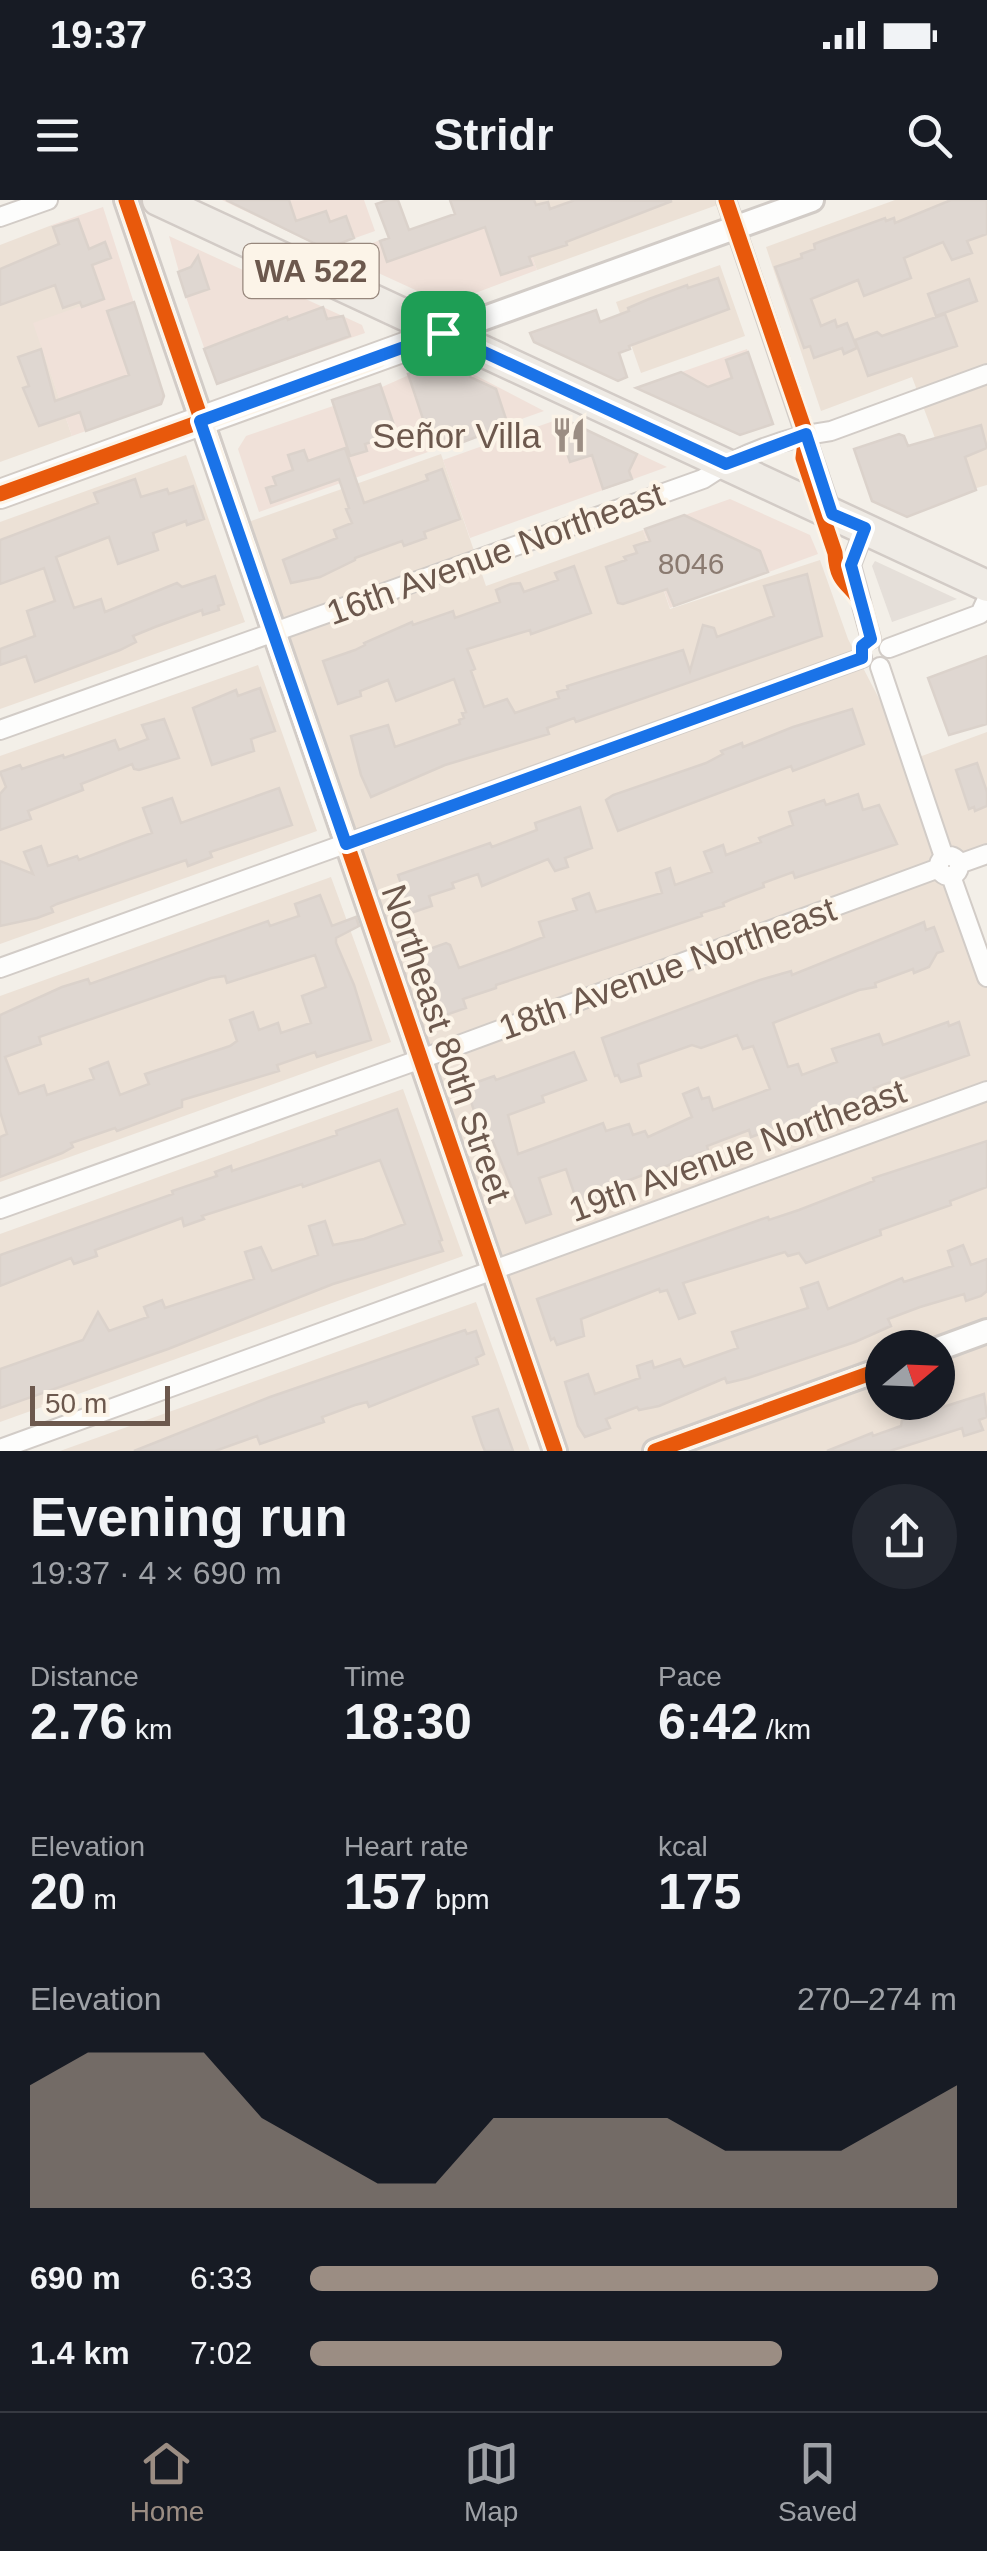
<!DOCTYPE html>
<html lang="en">
<head>
<meta charset="utf-8">
<style>
  body { margin:0; font-family:Arial,sans-serif; background:#242831; color:#f1f3f6; height:100vh; display:flex; flex-direction:column; font-size:38px; white-space:nowrap }
  * { box-sizing:border-box; margin:0 }
  p { font-size:32px; color:#9ea1a6 }
  .icon { flex:none; width:55px; height:55px; fill:none; stroke:currentColor; stroke-width:2; stroke-linecap:round; stroke-linejoin:round }
  .map { position:relative; height:1251px; overflow:hidden }
  .details { display:flex; flex-direction:column; background:#171b24; flex:1 }
  .details>* { flex:none }
  .needle { width:65px; rotate:71deg }
  .fabs { position:absolute; left:865px; top:1130px; display:grid; gap:20px }
  .fabs a { display:grid; place-items:center; width:90px; height:90px; border-radius:50%; background:#171b24; box-shadow:0 5px 15px #0003; font-size:50px }
  .scale { position:absolute; left:30px; bottom:25px; width:140px; box-sizing:border-box; padding-left:10px; border:5px solid #6c584d; border-top:0; font-size:28px; line-height:35px; white-space:nowrap; color:#6c584d; -webkit-text-stroke:8px #fcf4e8; paint-order:stroke }
  .pin { position:absolute; display:grid; place-items:center; width:85px; height:85px; color:#fff; margin:-42px; border-radius:20px; box-shadow:0 5px 15px #0006 }
  .round { display:grid; place-items:center; flex:none; width:105px; height:105px; border-radius:52px; background:#242831 }
  .overview { display:flex; align-items:center; justify-content:space-between; height:170px; padding:0 30px }
  h1 { font-size:55px; font-weight:600; line-height:75px }
  .stats { display:grid; grid-template-columns:repeat(3,1fr); gap:15px; height:170px; padding:10px 30px }
  .stats div { display:grid; align-content:center }
  .stats b { font-size:50px; font-weight:600 }
  .stats small { font-size:28px; font-weight:400 }
  .stats p { font-size:28px }
  .chart { height:280px; padding:20px 30px }
  .chart p { display:flex; justify-content:space-between }
  .chart svg { width:100%; height:180px; margin-top:10px; fill:#9b8d83; opacity:.7 }
  ul { padding:0 30px; list-style:none; font-size:32px }
  li { display:grid; grid-template-columns:160px 120px 1fr; align-items:center; height:75px }
  li i { height:25px; border-radius:12px; background:#9b8d83 }
  .status { display:flex; justify-content:space-between; align-items:center; height:70px; padding:0 50px; background:#171b24; direction:ltr }
  .status svg { height:28px; fill:currentColor }
  header { display:flex; justify-content:space-between; align-items:center; height:130px; padding:0 30px; background:#171b24; font-size:45px; font-weight:600 }
  .tab-bar { display:flex; justify-content:space-around; align-items:center; height:140px; border-top:2px solid #363941; background:#171b24; font-size:28px; color:#9ea1a6 }
  .tab-bar a { display:grid; justify-items:center; gap:5px }
  .tab-bar .active { color:#9b8d83 }
  .map>svg:first-child { display:block }
</style>
</head>
<body>
<div class="status"><b>19:37</b><svg viewBox="0 0 49 12"><path d="M0 12V9h3v3zM5 12V6h3v6zM10 12V3h3v9zM15 12V0h3v12zM26 1h20v11H26zM47 4h2v5h-2z"/></svg></div>
<header><svg class="icon" aria-label="menu" viewBox="0 0 24 24"><path d="M4 6h16M4 12h16M4 18h16"/></svg>Stridr<svg class="icon" aria-label="search" viewBox="0 0 24 24"><circle cx="10" cy="10" r="6"/><path d="M15 15l6 6"/></svg></header>
<div class="map">
<svg width="987" height="1251" viewBox="0 0 987 1251">
  <rect width="100%" height="100%" fill="#f3efe8"/>
  <!-- residential -->
  <path fill="#ece1d6" fill-rule="evenodd" d="M 512,0 L 731,0 L 537,70 Z
    M 895,0 L 987,0 L 987,285 L 956,294 L 912,177 L 821,211 L 766,47 Z
    M 52,25 L 82,107 L 34,124 L 72,236 L 0,262 L 0,45 Z
    M 720,65 L 745,136 L 641,173 L 616,102 Z
    M 441,254 L 486,386 L 643,330 L 670,409 L 820,360 L 848,439 L 911,560 L 987,532 L 987,654 L 948,669 L 987,772 L 987,1251 L 555,1251 L 237,326 ZM 882,1148 L 938,1148 L 938,1202 L 882,1202 Z
    M 186,255 L 245,422 L 0,509 L 0,322 Z
    M 258,465 L 317,631 L 0,744 L 0,556 Z
    M 331,677 L 391,842 L 0,982 L 0,796 Z
    M 403,889 L 463,1056 L 0,1222 L 0,1034 Z
    M 476,1102 L 530,1251 L 60,1251 Z"/>
  <!-- commercial -->
  <path fill="#f0e1d9" d="M 222,0 L 364,0 L 375,31 L 324,49 Z
    M 512,0 L 537,70 L 446,104 L 339,55 L 478,5 Z
    M 103,7 L 164,196 L 161,204 L 72,236 L 33,123 L 81,106 L 52,25 Z
    M 169,36 L 362,125 L 365,133 L 217,184 L 186,97 Z
    M 747,149 L 773,224 L 740,235 L 636,188 Z
    M 448,164 L 471,173 L 544,211 L 259,312 L 238,249 L 246,236 L 333,206 L 331,201 L 380,184 L 382,187 L 427,167 Z
    M 562,218 L 667,267 L 470,338 L 443,260 Z
    M 730,299 L 810,335 L 818,354 L 670,408 L 643,330 Z"/>
  <!-- industrial -->
  <path fill="#e5dfd9" d="M 875,361 L 957,399 L 892,422 L 872,366 Z"/>
  <!-- building -->
  <path fill="#dfd7d1" stroke="#dbd2cb" stroke-width="2.5" fill-rule="evenodd" d="M 226,0 L 289,0 L 296,21 L 326,11 L 330,22 L 346,16 L 354,38 L 326,49 Z
    M 388,0 L 398,0 L 409,30 L 455,14 L 450,0 L 534,0 L 536,5 L 548,2 L 550,9 L 575,0 L 672,1 L 566,42 L 567,45 L 529,57 L 532,65 L 501,75 L 485,27 L 387,62 L 380,41 L 389,38 L 376,4 Z
    M 951,0 L 987,0 L 987,34 L 967,41 L 972,53 L 952,60 L 943,42 L 904,58 L 911,78 L 864,96 L 858,80 L 811,99 L 821,126 L 835,120 L 837,127 L 847,123 L 857,148 L 844,154 L 842,148 L 814,158 L 810,146 L 804,148 L 775,67 L 802,58 L 801,54 L 815,49 L 814,44 L 822,41 L 885,18 L 886,21 L 894,18 L 895,23 Z
    M 78,19 L 89,49 L 105,42 L 111,58 L 92,65 L 104,99 L 82,107 L 80,102 L 63,108 L 55,85 L 0,105 L 0,69 L 59,44 L 53,27 Z
    M 198,56 L 209,89 L 186,97 L 178,72 L 191,67 Z
    M 718,78 L 729,109 L 629,146 L 630,149 L 619,153 L 627,177 L 618,181 L 534,142 L 530,133 L 596,110 L 600,122 L 629,111 L 628,108 L 649,99 L 687,85 L 688,88 Z
    M 969,79 L 977,101 L 936,116 L 928,94 Z
    M 134,102 L 164,196 L 161,204 L 86,231 L 80,212 L 39,226 L 23,188 L 29,186 L 18,157 L 41,149 L 55,201 L 129,175 L 107,111 Z
    M 323,107 L 327,119 L 343,116 L 350,136 L 217,184 L 204,149 L 287,117 L 288,120 Z
    M 945,114 L 957,146 L 868,176 L 855,140 L 877,132 L 882,136 Z
    M 748,152 L 773,224 L 740,235 L 636,188 L 681,172 L 708,187 L 732,178 L 726,160 Z
    M 448,164 L 471,173 L 470,177 L 496,189 L 508,225 L 455,245 L 452,236 L 431,243 L 408,174 Z
    M 380,184 L 397,234 L 365,244 L 367,251 L 350,256 L 332,200 Z
    M 570,222 L 637,254 L 629,271 L 632,279 L 603,289 L 592,255 L 570,262 L 558,226 Z
    M 981,225 L 987,248 L 965,257 L 976,290 L 907,317 L 872,301 L 854,249 L 899,234 L 904,236 L 908,246 Z
    M 345,248 L 364,303 L 428,280 L 426,275 L 442,269 L 460,319 L 424,332 L 426,338 L 404,346 L 402,341 L 355,358 L 355,360 L 320,377 L 291,383 L 283,360 L 337,338 L 334,330 L 352,323 L 346,309 L 349,308 L 339,279 L 271,303 L 266,288 L 276,285 L 273,277 L 293,270 L 288,255 L 304,250 L 308,261 Z
    M 135,279 L 141,297 L 167,289 L 169,294 L 193,286 L 204,319 L 187,325 L 186,321 L 153,333 L 158,350 L 118,364 L 109,337 L 56,357 L 74,408 L 101,399 L 105,412 L 177,383 L 182,387 L 215,376 L 224,404 L 218,406 L 219,410 L 203,415 L 202,410 L 155,427 L 133,436 L 136,442 L 120,450 L 35,482 L 26,456 L 0,465 L 0,449 L 35,436 L 27,411 L 55,401 L 44,368 L 0,384 L 0,340 L 98,303 L 94,293 Z
    M 684,315 L 760,351 L 768,372 L 674,406 L 667,389 L 623,404 L 618,403 L 606,367 L 626,360 L 624,357 L 637,353 L 634,346 L 650,341 L 645,329 Z
    M 574,366 L 591,413 L 531,434 L 530,430 L 467,449 L 475,469 L 471,471 L 484,507 L 507,499 L 515,513 L 559,498 L 557,492 L 568,489 L 567,486 L 683,450 L 690,471 L 703,425 L 714,428 L 717,437 L 774,416 L 764,386 L 807,374 L 822,436 L 576,522 L 574,518 L 547,528 L 549,534 L 445,565 L 371,597 L 361,575 L 351,536 L 388,525 L 395,547 L 460,524 L 459,520 L 464,518 L 462,513 L 466,512 L 454,479 L 396,501 L 388,480 L 360,491 L 361,496 L 338,504 L 323,461 L 355,450 L 365,445 L 364,443 L 412,422 L 413,425 L 453,411 L 455,418 L 500,402 L 496,390 L 511,384 L 520,383 L 524,392 L 558,380 L 555,373 Z
    M 987,456 L 987,524 L 949,535 L 928,478 Z
    M 260,488 L 275,531 L 251,539 L 254,551 L 212,565 L 193,508 L 236,490 L 238,496 Z
    M 852,509 L 864,544 L 793,571 L 791,566 L 618,631 L 606,600 L 613,595 L 706,563 L 723,554 L 721,551 L 742,543 L 743,547 L 793,527 Z
    M 164,519 L 179,558 L 139,570 L 134,569 L 132,564 L 81,584 L 83,590 L 28,611 L 31,619 L 0,630 L 0,594 L 6,587 L 0,572 L 20,565 L 22,569 L 48,560 L 63,555 L 64,558 L 115,540 L 119,550 L 148,539 L 142,525 Z
    M 977,563 L 987,592 L 987,606 L 975,611 L 974,607 L 969,609 L 956,570 Z
    M 279,588 L 292,625 L 210,652 L 212,657 L 188,666 L 186,660 L 57,704 L 51,707 L 53,712 L 37,718 L 0,726 L 0,661 L 33,674 L 24,652 L 41,646 L 48,666 L 77,656 L 79,660 L 132,640 L 152,633 L 143,608 L 172,598 L 181,623 Z
    M 858,594 L 863,610 L 879,605 L 897,644 L 795,678 L 793,672 L 763,683 L 764,687 L 732,699 L 723,703 L 724,706 L 701,713 L 702,716 L 496,785 L 496,788 L 463,799 L 466,808 L 443,816 L 421,752 L 446,743 L 450,745 L 459,768 L 510,750 L 544,737 L 539,722 L 577,710 L 573,699 L 589,693 L 596,712 L 662,693 L 656,673 L 670,668 L 675,685 L 712,672 L 704,652 L 723,645 L 726,655 L 761,642 L 759,638 L 793,625 L 789,612 L 824,600 L 826,605 Z
    M 580,607 L 592,648 L 565,658 L 568,667 L 555,671 L 548,659 L 482,686 L 478,674 L 452,683 L 454,688 L 429,696 L 432,706 L 411,713 L 398,675 L 490,643 L 492,647 L 537,630 L 535,623 Z
    M 320,695 L 332,726 L 356,717 L 359,726 L 336,738 L 336,743 L 354,785 L 371,840 L 317,857 L 315,852 L 277,865 L 279,871 L 182,900 L 182,907 L 117,931 L 115,928 L 71,943 L 73,947 L 62,953 L 0,977 L 0,937 L 7,934 L 0,912 L 0,815 L 62,787 L 88,779 L 90,784 L 268,721 L 270,726 L 299,716 L 295,704 ZM 315,755 L 326,787 L 302,796 L 311,823 L 281,833 L 278,823 L 259,830 L 253,812 L 230,820 L 237,841 L 230,846 L 145,874 L 149,884 L 120,895 L 108,862 L 90,869 L 94,879 L 47,895 L 44,885 L 19,894 L 5,857 L 41,844 L 39,837 L 211,778 L 225,776 L 227,783 Z
    M 924,722 L 926,730 L 934,727 L 943,751 L 937,753 L 929,767 L 914,773 L 913,769 L 875,783 L 876,787 L 859,790 L 773,823 L 788,867 L 798,864 L 802,875 L 837,862 L 832,849 L 879,834 L 883,845 L 948,822 L 949,826 L 959,822 L 969,855 L 874,888 L 876,892 L 847,902 L 842,912 L 834,907 L 751,937 L 749,930 L 707,946 L 708,950 L 622,983 L 617,986 L 619,990 L 578,1005 L 566,969 L 539,978 L 551,1014 L 526,1023 L 492,939 L 484,942 L 466,886 L 494,876 L 496,880 L 574,852 L 586,880 L 542,896 L 544,902 L 508,915 L 518,954 L 603,923 L 606,931 L 629,924 L 633,935 L 645,931 L 648,937 L 692,917 L 683,894 L 698,888 L 702,899 L 709,897 L 713,910 L 770,889 L 753,846 L 743,849 L 737,835 L 701,848 L 692,845 L 638,864 L 641,876 L 621,882 L 618,875 L 615,876 L 602,838 L 760,780 L 791,771 L 792,775 Z
    M 397,909 L 442,1040 L 439,1041 L 443,1051 L 333,1084 L 168,1149 L 0,1208 L 0,1169 L 83,1140 L 98,1112 L 109,1131 L 148,1117 L 144,1107 L 162,1100 L 165,1108 L 254,1079 L 245,1052 L 261,1047 L 272,1071 L 318,1055 L 309,1026 L 325,1021 L 333,1045 L 364,1039 L 405,1024 L 380,960 L 303,987 L 302,984 L 202,1016 L 204,1019 L 184,1026 L 182,1018 L 95,1050 L 97,1056 L 74,1064 L 71,1058 L 0,1086 L 0,1055 L 173,994 L 172,991 L 217,976 L 215,972 L 231,966 L 232,971 L 337,935 L 336,931 Z
    M 987,941 L 987,987 L 950,1001 L 951,1005 L 880,1030 L 881,1035 L 806,1063 L 799,1053 L 788,1056 L 785,1052 L 683,1083 L 695,1113 L 679,1119 L 667,1090 L 660,1092 L 659,1089 L 581,1119 L 584,1136 L 557,1145 L 554,1138 L 551,1140 L 537,1099 L 768,1017 L 769,1020 L 799,1010 L 874,981 L 873,978 Z
    M 963,1045 L 971,1065 L 987,1059 L 987,1091 L 981,1096 L 966,1101 L 964,1094 L 920,1107 L 888,1119 L 891,1126 L 855,1142 L 748,1178 L 727,1183 L 725,1178 L 659,1206 L 639,1210 L 637,1207 L 606,1219 L 610,1228 L 585,1237 L 578,1226 L 565,1182 L 588,1174 L 595,1194 L 640,1178 L 637,1166 L 652,1161 L 654,1168 L 680,1159 L 684,1167 L 738,1148 L 732,1132 L 808,1108 L 801,1088 L 818,1082 L 828,1109 L 902,1078 L 904,1082 L 953,1066 L 948,1051 Z
    M 465,1130 L 467,1134 L 476,1131 L 484,1154 L 476,1158 L 478,1164 L 369,1207 L 367,1202 L 355,1205 L 322,1217 L 324,1222 L 260,1244 L 257,1236 L 215,1251 L 134,1251 L 270,1197 Z
    M 984,1194 L 987,1217 L 979,1220 L 983,1230 L 964,1236 L 962,1228 L 890,1251 L 827,1251 L 872,1233 L 873,1236 L 901,1226 L 902,1220 Z
    M 498,1209 L 513,1251 L 485,1251 L 482,1244 L 473,1217 Z"/>
  <g fill="none" stroke-linecap="round" stroke-linejoin="round">
    <defs>
      <path id="minor" d="M 726,0 L 832,314
        M 0,17 L 48,0
        M 865,328 L 851,365 L 871,439
        M 889,448 L 980,414 L 987,399
        M 880,467 L 944,657
        M 0,530 L 703,279 C 739,254 787,237 831,231 L 987,174
        M939 666a10 10 0 1 1 20 0a10 10 0 1 1-20 0Z
        M 959,664 L 987,654
        M 951,676 L 987,777
        M 0,768 L 862,458
        M 0,1009 L 421,859 L 939,668
        M 0,1249 L 987,891"/>
      <path id="tertiary" d="M 126,0 L 555,1251
        M 443,133 L 812,0
        M 938,1149 L 987,1131
        M 655,1251 L 882,1169"/>
      <path id="secondary" d="M 0,294 L 443,133"/>
      <path id="primary" d="M 158,0 L 987,386"/>
    </defs>
    <!-- minor casing -->
    <use href="#minor" stroke="#d2ccc7" stroke-width="22"/>
    <!-- tertiary casing -->
    <use href="#tertiary" stroke="#d2ccc7" stroke-width="28"/>
    <!-- secondary casing -->
    <use href="#secondary" stroke="#d3ccc6" stroke-width="32"/>
    <!-- primary casing -->
    <use href="#primary" stroke="#d2cbc6" stroke-width="35"/>
    <!-- minor -->
    <use href="#minor" stroke="#fdfdfc" stroke-width="18"/>
    <!-- tertiary -->
    <use href="#tertiary" stroke="#fdfdfc" stroke-width="22"/>
    <!-- secondary -->
    <use href="#secondary" stroke="#fdfdfc" stroke-width="28"/>
    <!-- primary -->
    <use href="#primary" stroke="#efebe5" stroke-width="30"/>
    <defs>
      <path id="cycleway" d="M 126,0 L 555,1251
        M 726,0 L 806,234 L 803,258 L 835,353 C 837,387 851,382 862,405 C 866,416 868,428 871,439
        M 0,294 L 377,158
        M 655,1251 L 882,1169"/>
    </defs>
    <!-- cycleway casing -->
    <use href="#cycleway" stroke="#fcf4e8" stroke-width="21"/>
    <!-- cycleway -->
    <use href="#cycleway" stroke="#e8590c" stroke-width="15"/>
  </g>
  <g fill="none" stroke-linecap="round" stroke-linejoin="round">
    <defs>
      <path id="route" d="M 443,133 L 726,264 L 806,234 L 832,314 L 865,328 L 851,365 L 871,439 L 862,446 L 862,458 L 346,644 L 200,221 Z"/>
    </defs>
    <!-- route casing -->
    <use href="#route" stroke="#fff" stroke-width="20"/>
    <!-- route -->
    <use href="#route" stroke="#1a73e8" stroke-width="12"/>
  </g>
  <!-- icons -->
  <defs>
    <symbol id="restaurant-bare" viewBox="-9 -9 18 18"><path d="M-5-6h1v4h1v-4h1v4h1v-4h1v5L-1.5 .5V6h-2V.5L-5-1ZM5-6V6H3V1.5H1.5Q1.5-4 5-6Z" fill="#9b8d83" stroke="#fcf4e8" stroke-width="2.5" paint-order="stroke"/></symbol>
  </defs>
  <g fill-rule="evenodd">
    <use href="#restaurant-bare" x="544" y="210" width="50" height="50"/>
  </g>
  <g text-anchor="middle" dominant-baseline="central" stroke-width="8" stroke-linejoin="round" paint-order="stroke">
    <!-- number labels -->
    <g font-size="30" fill="#8a7a70">
      <text x="691" y="363">8046</text>
    </g>
    <!-- shield labels -->
    <rect fill="#fcf4e8" stroke="#97877c" stroke-width="2.5" x="243.5" y="44" width="135" height="54" rx="8"/>
    <g font-size="32" font-weight="bold" fill="#6c584d">
      <text x="311" y="71">WA 522</text>
    </g>
    <!-- poi labels -->
    <g font-size="35" fill="#6c584d" stroke="#fcf4e8" text-anchor="end">
      <text x="541" y="235">Señor Villa</text>
    </g>
    <!-- street labels -->
    <g font-size="35" fill="#6c584d" stroke="#fcf4e8">
      <text transform="translate(495 353) rotate(-20)">16th Avenue Northeast</text>
      <text transform="translate(667 768) rotate(-20)">18th Avenue Northeast</text>
      <text transform="translate(447 843) rotate(71)">Northeast 80th Street</text>
      <text transform="translate(737 950) rotate(-20)">19th Avenue Northeast</text>
    </g>
  </g>
</svg>
<div class="fabs">
<a><svg class="needle" viewBox="-14 -14 28 28"><path d="M0-13l5 13h-10z" fill="#e53935"/><path d="M0 13l5-13h-10z" fill="#9ea1a6"/></svg></a>
</div>
<div class="scale">50 m</div>
<div class="pin" style="left:443px;top:133px;background:#1e9e55"><svg class="icon" aria-label="arrive" viewBox="0 0 24 24"><path d="M6 21V4h12l-3 4 3 4H6"/></svg></div>
</div>
<section class="details">
<div class="overview"><div><h1>Evening run</h1><p>19:37 · 4 × 690 m</p></div><a class="round"><svg class="icon" aria-label="share" viewBox="0 0 24 24"><path d="M12 15V3M7 8l5-5 5 5M5 13v7h14v-7"/></svg></a></div>
<div class="stats">
<div><p>Distance</p><b>2.76<small> km</small></b></div>
<div><p>Time</p><b>18:30</b></div>
<div><p>Pace</p><b>6:42<small> /km</small></b></div>
</div>
<div class="stats">
<div><p>Elevation</p><b>20<small> m</small></b></div>
<div><p>Heart rate</p><b>157<small> bpm</small></b></div>
<div><p>kcal</p><b>175</b></div>
</div>
<div class="chart"><p><span>Elevation</span>270–274 m</p>
<svg viewBox="0 0 160 44" preserveAspectRatio="none"><path d="M0 44V14L10 6L20 6L30 6L40 22L50 30L60 38L70 38L80 22L90 22L100 22L110 22L120 30L130 30L140 30L150 22L160 14V44z"/></svg>
</div>
<ul>
<li><b>690 m</b>6:33<i style="width:97%"></i></li>
<li><b>1.4 km</b>7:02<i style="width:73%"></i></li>
</ul>
</section>
<nav class="tab-bar">
<a class="active"><svg class="icon" aria-label="home" viewBox="0 0 24 24"><path d="M3 11l9-7 9 7M6 9v11h12V9"/></svg>Home</a>
<a><svg class="icon" aria-label="map" viewBox="0 0 24 24"><path d="M3 6l6-2 6 2 6-2v14l-6 2-6-2-6 2zM9 4v14M15 6v14"/></svg>Map</a>
<a><svg class="icon" aria-label="saved" viewBox="0 0 24 24"><path d="M7 4h10v16l-5-4-5 4z"/></svg>Saved</a>
</nav>
</body>
</html>
